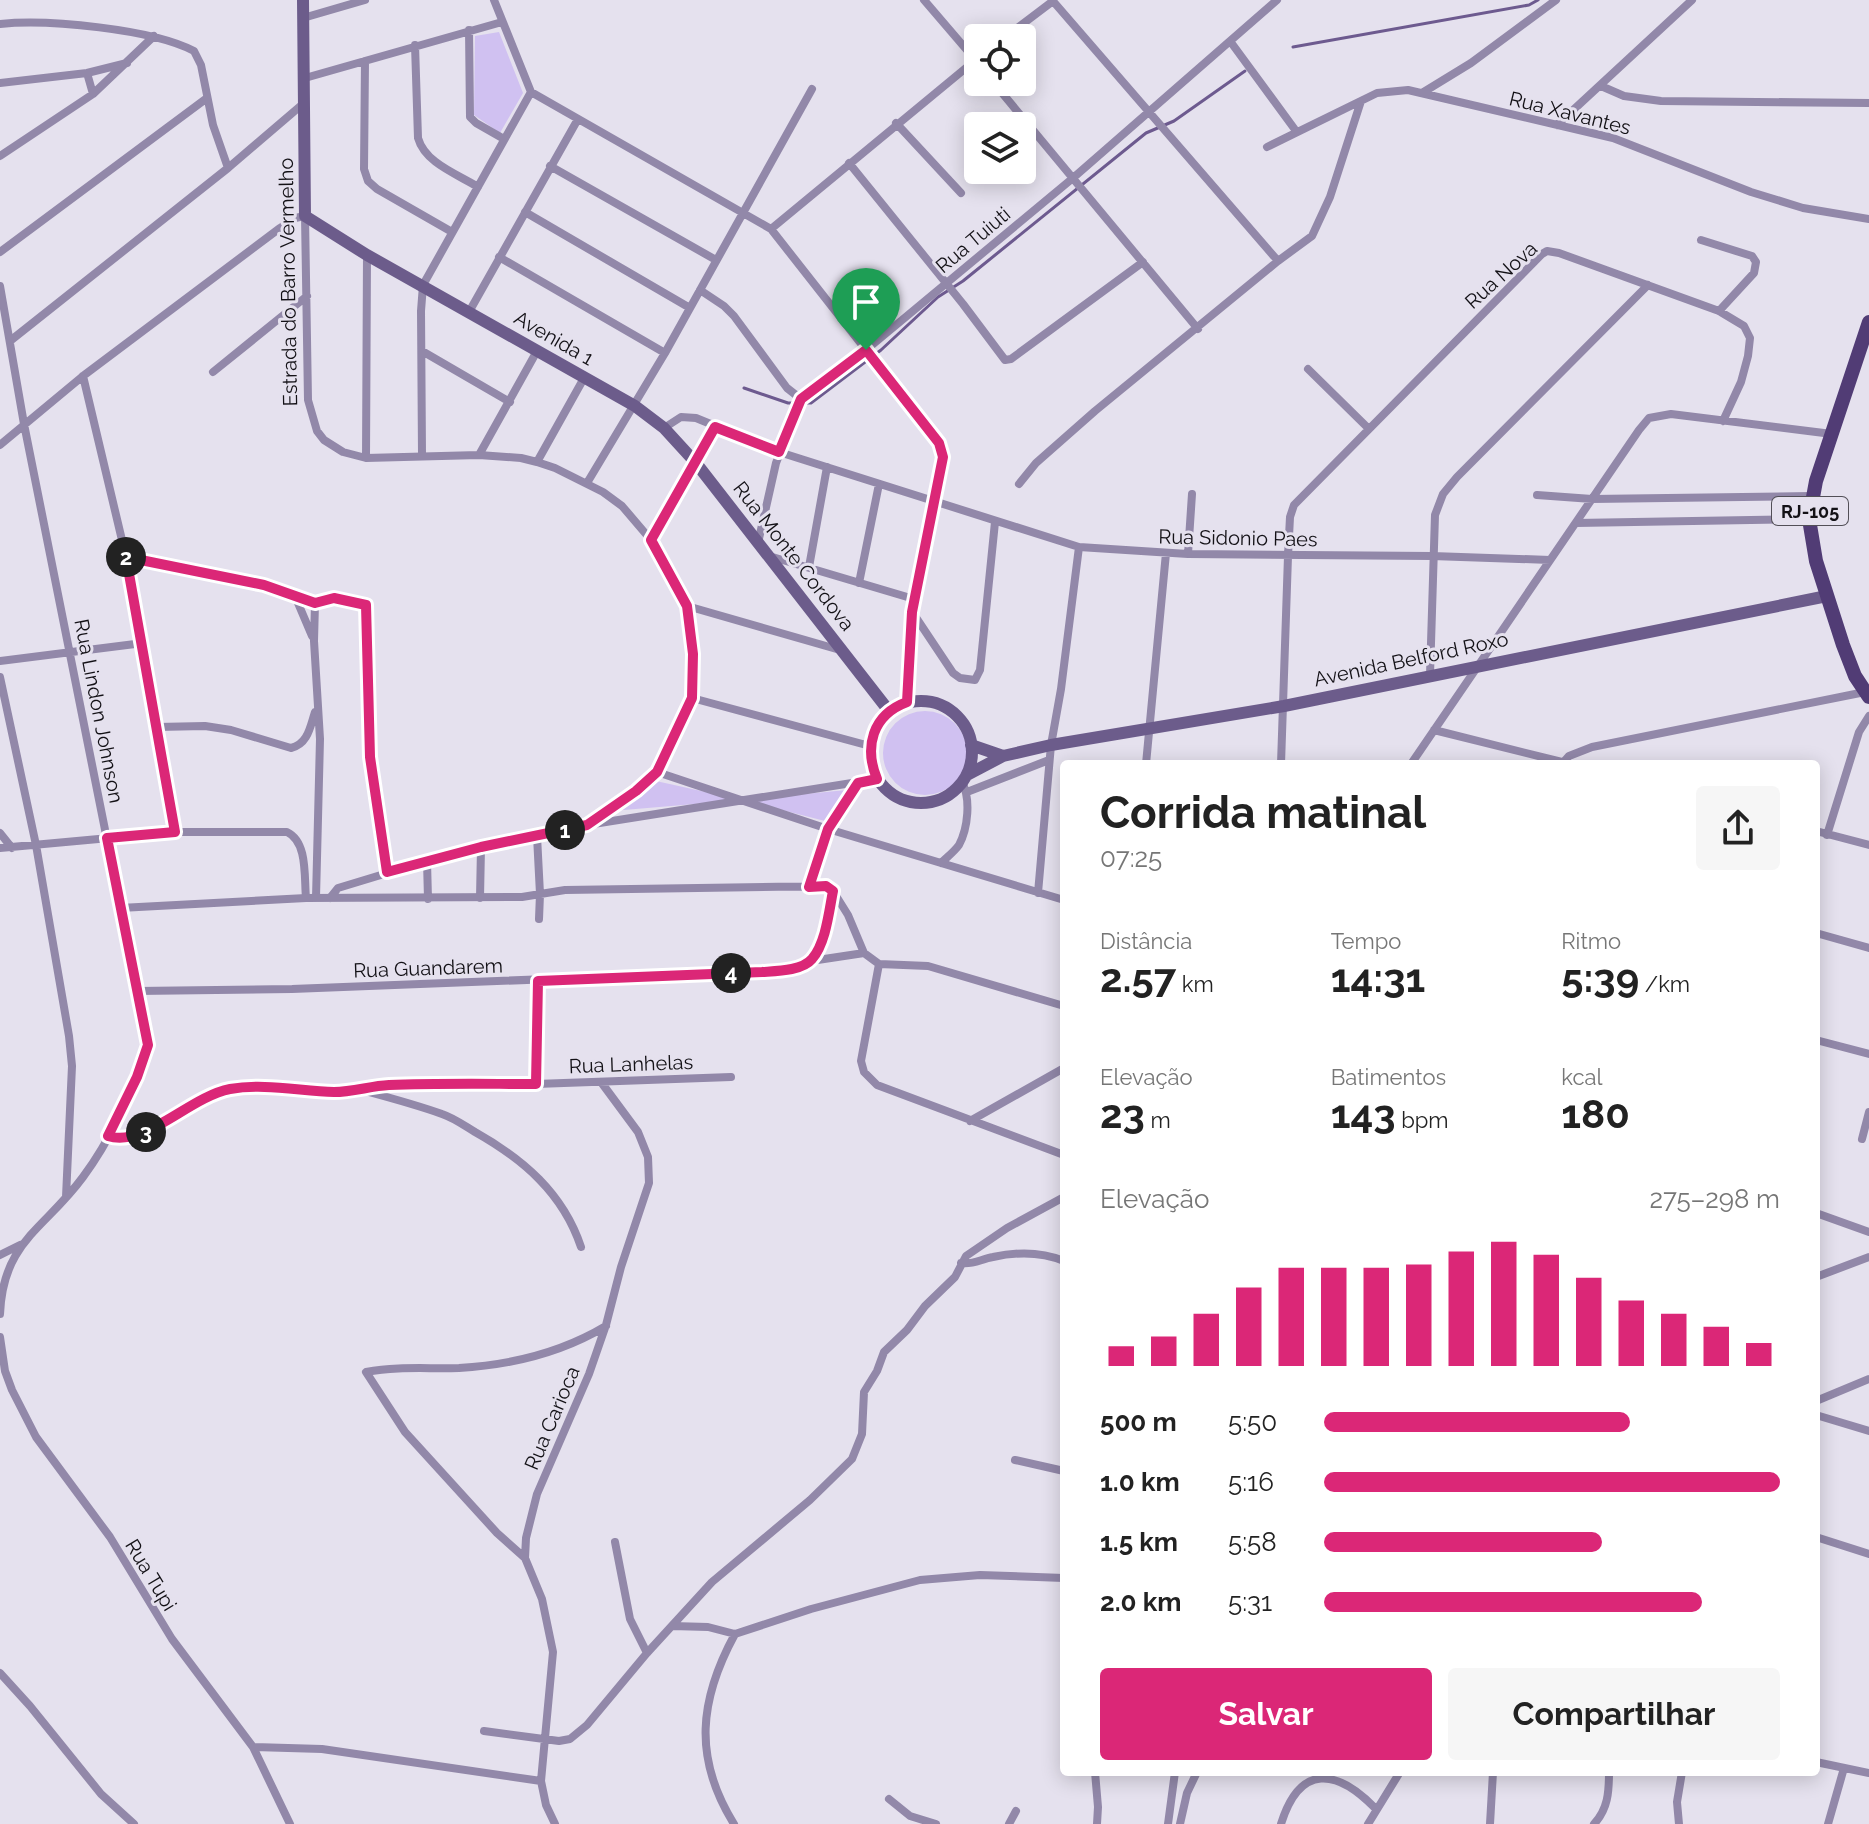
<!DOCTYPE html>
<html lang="pt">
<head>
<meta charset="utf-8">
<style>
  body { margin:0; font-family:Raleway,sans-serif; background:#f6f6f6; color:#222; height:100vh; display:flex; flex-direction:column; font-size:30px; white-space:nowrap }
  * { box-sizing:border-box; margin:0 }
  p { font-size:26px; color:#767676 }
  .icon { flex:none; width:44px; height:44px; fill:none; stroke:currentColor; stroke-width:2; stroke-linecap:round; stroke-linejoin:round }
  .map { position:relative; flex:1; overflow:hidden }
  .drawer { position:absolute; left:1060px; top:760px; width:760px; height:1016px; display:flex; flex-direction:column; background:#fff; border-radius:8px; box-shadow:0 4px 20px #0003 }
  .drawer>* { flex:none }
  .fabs { position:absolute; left:964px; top:24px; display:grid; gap:16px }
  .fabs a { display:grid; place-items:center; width:72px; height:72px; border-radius:8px; background:#fff; box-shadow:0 4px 20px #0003; font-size:40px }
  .pin { position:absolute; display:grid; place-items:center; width:68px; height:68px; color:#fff; margin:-82px -34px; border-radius:50% 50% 50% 0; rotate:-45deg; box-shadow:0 0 8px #0007 }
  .pin .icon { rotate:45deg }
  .km { position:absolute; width:40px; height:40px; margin:-20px; border-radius:50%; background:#222; color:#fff; font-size:22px; line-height:40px; text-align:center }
  .round { display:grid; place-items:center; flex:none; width:84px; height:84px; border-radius:8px; background:#f6f6f6 }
  .summary { display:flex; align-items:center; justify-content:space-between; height:136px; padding:0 40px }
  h1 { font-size:44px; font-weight:700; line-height:60px }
  .figures { display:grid; grid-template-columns:repeat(3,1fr); gap:12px; height:136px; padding:8px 40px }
  .figures div { display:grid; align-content:center }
  .figures b { font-size:40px; font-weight:700 }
  .figures small { font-size:22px; font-weight:400 }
  .figures p { font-size:22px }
  .chart { height:224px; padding:16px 40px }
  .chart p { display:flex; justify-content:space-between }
  .chart svg { width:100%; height:144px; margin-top:8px; stroke:#db2777; stroke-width:6 }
  .cta { display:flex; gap:16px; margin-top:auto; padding:16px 40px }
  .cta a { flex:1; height:92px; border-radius:8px; background:#db2777; color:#fff; font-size:32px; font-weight:700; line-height:92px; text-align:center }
  .cta a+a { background:#f6f6f6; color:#222 }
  ul { padding:0 40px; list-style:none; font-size:26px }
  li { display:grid; grid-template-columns:128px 96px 1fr; align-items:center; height:60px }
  li i { height:20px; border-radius:10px; background:#db2777 }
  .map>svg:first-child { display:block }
</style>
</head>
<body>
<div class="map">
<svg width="1869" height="1824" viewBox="0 0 1869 1824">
  <rect width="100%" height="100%" fill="#e5e1ee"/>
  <!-- park -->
  <path fill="#d0c1f1" d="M 499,32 L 523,93 L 500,133 L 474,115 L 475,36 Z
    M883 753a42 42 0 1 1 84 0a42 42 0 1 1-84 0Z
    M 656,781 L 742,800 L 847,790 L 829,822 L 742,800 L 612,811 Z"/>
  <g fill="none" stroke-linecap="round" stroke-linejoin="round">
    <!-- stream -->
    <path stroke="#6d5a8f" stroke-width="3" d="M 1293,47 L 1529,5 L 1538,0
      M 744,388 L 788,403 L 811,403 L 881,350 L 938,297 L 963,281 L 1146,133 L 1174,121 L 1245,71"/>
    <!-- street -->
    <path stroke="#9288a9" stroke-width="8" d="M 494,0 L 531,92 L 771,229 L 939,443 L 943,457 L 912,612 L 907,702
      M 924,0 L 978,63
      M 1052,0 L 1278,261
      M 303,18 L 365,0
      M 0,24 C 48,19 152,29 194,51 L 201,65 L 213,125 L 228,168
      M 469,30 L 470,117 L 476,123 L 504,139
      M 1004,38 L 1053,1
      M 1230,41 L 1296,131
      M 415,45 L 418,138 C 425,163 457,174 478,187
      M 365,61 L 364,169 L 368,181 L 377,189 L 452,232
      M 87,73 L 93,94
      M 305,78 L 502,22
      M 993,82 L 1198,329
      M 0,83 L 87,73 L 127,63
      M 1601,86 L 1624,96 L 1661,101 L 1869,103
      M 1422,93 L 1471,63 L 1556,0
      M 896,123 L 961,193
      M 1557,125 L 1692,0
      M 1267,147 L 1377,93 L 1408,90 L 1613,138 L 1751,192 L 1803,208 L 1869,219
      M 0,156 L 93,94 L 154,36
      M 849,163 L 963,304 L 1005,360 L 1011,359 L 1143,262
      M 550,166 L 716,260
      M 525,212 L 690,308
      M 771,229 L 978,58
      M 1701,240 L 1752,256 L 1756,262 L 1754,273 L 1719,311
      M 0,252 L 207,98
      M 499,257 L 665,353
      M 0,286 L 24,424 L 148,1045 C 133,1090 112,1138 83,1177 C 45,1229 3,1241 0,1314
      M 700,290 L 724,306 L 734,316 L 787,388 L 801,399
      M 469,312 L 578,119
      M 10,341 L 228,168 L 304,103
      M 422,351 L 510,402
      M 1308,369 L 1368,428
      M 213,372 L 307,296
      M 83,376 L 126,557 L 175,832
      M 664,428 L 681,417 L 696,418 L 779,452 L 1079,547 L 1188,554 L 1432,556 L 1550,560
      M 0,445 L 83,376 L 280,228 L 295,218 L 305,216 L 308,400 L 317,431 L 324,440 L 343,452 L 366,458 L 479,455 L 521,458 L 537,462 L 555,468 L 603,492 L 622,506 L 651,540 L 687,606 L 693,654 L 692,698 L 657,772 L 636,791 L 587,825
      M 422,455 L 421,311 L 423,285 L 531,92
      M 479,455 L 537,351
      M 366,458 L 367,255
      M 537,462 L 584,378
      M 587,483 L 665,353 L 812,89
      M 1019,484 L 1036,463 L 1095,411 L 1278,261 L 1312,236 L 1330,197 L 1361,101
      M 1537,495 L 1592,499 L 1812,496
      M 1576,523 L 1809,519
      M 651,540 L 715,427
      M 758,543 L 776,463 L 801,399 L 866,350 L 1073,178 L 1277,0
      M 1188,554 L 1192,494
      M 769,556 L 914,599
      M 126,557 L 264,585 L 315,603 L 334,598 L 366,605 L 370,757 L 387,872
      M 809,567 L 827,467
      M 859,583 L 879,484
      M 295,596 L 312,636
      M 315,603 L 314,641 L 320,739 L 316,898
      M 687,606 L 840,650
      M 913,613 L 953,673 L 960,678 L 975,680 L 980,670 L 995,522
      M 0,661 L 143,643
      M 1430,675 L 1435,515 L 1443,494 L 1457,477 L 1648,285
      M 0,677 L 36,845 L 69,1036 L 72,1066 L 66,1197
      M 692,698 L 870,746
      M 157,727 L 205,726 L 231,730 L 291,748 C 308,744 310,727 315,712
      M 1434,730 L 1570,764
      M 1146,764 L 1166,553
      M 1281,764 L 1288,556 L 1290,517 L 1294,505 L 1542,254 L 1547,251 L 1559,253 L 1719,311 L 1744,326 L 1750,338 L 1748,356 L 1741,382 L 1723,421
      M 1411,764 L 1639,430 L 1649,418 L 1671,414 L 1832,434
      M 1562,764 L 1569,756 L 1592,747 L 1865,692
      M 657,772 L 828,829 L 1064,900
      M 967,792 L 1049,760
      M 1816,831 L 1869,845
      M 0,833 L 12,848
      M 1827,835 L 1859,732 L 1869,716
      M 537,836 L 540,894 L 539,919
      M 0,848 L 175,832 L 287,832 C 308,842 304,877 306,898
      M 427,861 L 428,899
      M 941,863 C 947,857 954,852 959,845 C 968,828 971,799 962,782
      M 809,887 L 828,829 L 858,783
      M 833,891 L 848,915 L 864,953 L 879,964 L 861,1061 L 864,1072 L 877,1085 L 1064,1155
      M 1038,893 L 1051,745 L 1061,689 L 1079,547
      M 330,898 L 338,888 L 427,861 L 587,825 L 877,779
      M 480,898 L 481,847
      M 120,908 L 306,898 L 522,897 L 565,890 L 826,886 L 833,891 L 820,943 L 811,961 L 782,970 L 292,989 L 137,991
      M 1816,933 L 1869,948
      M 811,961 L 864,953
      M 879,964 L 928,966 L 1064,1006
      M 1816,1040 L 1869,1054
      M 536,1084 L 538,981
      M 365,1091 C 391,1098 417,1105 442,1114 C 454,1118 465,1126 475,1132 C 523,1159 563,1193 581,1247
      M 970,1121 L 1064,1068
      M 108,1136 L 127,1140 L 144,1134 L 205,1096 L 231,1089 L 267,1088 L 335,1092 L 388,1085 L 536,1084 L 731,1077
      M 1862,1139 L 1869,1112
      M 1816,1213 L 1869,1232
      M 0,1255 L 20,1245
      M 961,1263 C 973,1265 981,1259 993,1257 C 1016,1252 1042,1252 1064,1261
      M 1816,1277 L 1869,1257
      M 0,1337 L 5,1371 L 12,1390 L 36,1437 L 110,1537 L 172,1639 L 253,1747 L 290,1824
      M 1816,1401 L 1869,1379
      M 1816,1415 L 1869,1431
      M 1015,1460 L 1064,1471
      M 1816,1537 L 1869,1554
      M 615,1542 L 630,1619 L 647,1653
      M 525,1558 L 497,1533 L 405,1432 L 366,1372 C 398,1366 427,1369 459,1368 C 510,1365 561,1353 606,1326
      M 672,1626 L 708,1627 L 735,1634 L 811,1609 L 920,1580 L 980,1575 L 1064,1578
      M 0,1673 L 30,1706 L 101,1794 L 134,1824
      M 484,1731 L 559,1741 L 570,1739 L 587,1725 L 647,1653 L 712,1582 L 810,1500 L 852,1459 L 862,1434 L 864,1392 L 877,1371 L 884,1352 L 907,1330 L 925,1306 L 955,1277 L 966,1256 L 1007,1228 L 1064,1197
      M 253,1747 L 322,1749 L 541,1781
      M 1816,1762 L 1869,1773
      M 1095,1772 L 1098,1807 L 1097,1824
      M 889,1799 L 910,1816 L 936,1824
      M 555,1824 L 546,1805 L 541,1781 L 553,1652 L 542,1599 L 525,1558 L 526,1538 L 537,1494 L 589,1374 L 606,1325 L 621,1267 L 649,1183 L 648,1157 L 638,1132 L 601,1082
      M 734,1824 C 693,1758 699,1700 735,1634
      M 1009,1824 L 1016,1811
      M 1168,1824 L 1175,1772
      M 1180,1824 L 1187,1793 L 1197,1772
      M 1281,1824 C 1300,1763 1337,1769 1375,1808
      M 1368,1824 L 1400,1772
      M 1490,1824 L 1493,1772
      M 1594,1824 C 1608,1809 1609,1792 1609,1772
      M 1679,1824 L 1677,1802 L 1682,1772
      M 1828,1824 L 1844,1768"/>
    <!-- secondary -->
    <path stroke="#6c5c8b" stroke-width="12" d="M 303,0 L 305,216 L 367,255 L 635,406 L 664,428 L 696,463 L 889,711
      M870 752a51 51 0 1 1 102 0a51 51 0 1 1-102 0Z
      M 971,745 L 1003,756
      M 967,775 L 1003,756 L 1051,745 L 1284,706 L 1827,596"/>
    <!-- primary -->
    <path stroke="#513c75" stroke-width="14" d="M 1869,322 L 1816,481 L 1809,519 L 1816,561 L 1843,645 L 1855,676 L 1869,697"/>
  </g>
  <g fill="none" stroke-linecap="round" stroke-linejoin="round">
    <defs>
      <path id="route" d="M 866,350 L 939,443 L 943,457 L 912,612 L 907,702 C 872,715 864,747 877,779 L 858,783 L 828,829 L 809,887 L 826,886 L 833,891 C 829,911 826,943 812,959 C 802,971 776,971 762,972 L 538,981 L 536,1084 C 487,1084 438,1083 389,1085 C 370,1086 353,1092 334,1092 C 300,1091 264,1083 230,1089 C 189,1097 145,1148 108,1136 L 137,1077 L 148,1045 L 107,838 L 175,832 L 126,557 L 264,585 L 315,603 L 334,598 L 366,605 L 370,757 L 387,872 L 481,847 L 587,825 L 636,791 L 657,772 L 692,698 L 693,654 L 687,606 L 651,540 L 715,427 L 779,452 L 801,399 Z"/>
    </defs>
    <!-- route casing -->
    <use href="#route" stroke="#fff" stroke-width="16"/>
    <!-- route -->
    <use href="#route" stroke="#db2777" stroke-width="10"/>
  </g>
  <g text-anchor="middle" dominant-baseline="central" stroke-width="6" stroke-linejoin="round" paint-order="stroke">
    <!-- shield labels -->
    <rect fill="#e5e1ee" stroke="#524f57" stroke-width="2" x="1772" y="497" width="76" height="28" rx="6"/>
    <g font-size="18" font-weight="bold" fill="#131116">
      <text x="1810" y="511">RJ-105</text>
    </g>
    <!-- street labels -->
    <g font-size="20" fill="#131116" stroke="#e5e1ee">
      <text transform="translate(1570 113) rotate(14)">Rua Xavantes</text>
      <text transform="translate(973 240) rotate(-40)">Rua Tuiuti</text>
      <text transform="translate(1501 275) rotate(-42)">Rua Nova</text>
      <text transform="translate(288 282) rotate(-91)">Estrada do Barro Vermelho</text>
      <text transform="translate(554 338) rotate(30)">Avenida 1</text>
      <text transform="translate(1238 538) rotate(1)">Rua Sidonio Paes</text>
      <text transform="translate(794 556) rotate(52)">Rua Monte Cordova</text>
      <text transform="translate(1411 659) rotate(-12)">Avenida Belford Roxo</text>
      <text transform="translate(99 711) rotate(79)">Rua Lindon Johnson</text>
      <text transform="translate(428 968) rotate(-2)">Rua Guandarem</text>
      <text transform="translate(631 1064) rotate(-2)">Rua Lanhelas</text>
      <text transform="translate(552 1418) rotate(-67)">Rua Carioca</text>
      <text transform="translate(151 1575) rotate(59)">Rua Tupi</text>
    </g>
  </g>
</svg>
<div class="fabs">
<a><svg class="icon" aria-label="locate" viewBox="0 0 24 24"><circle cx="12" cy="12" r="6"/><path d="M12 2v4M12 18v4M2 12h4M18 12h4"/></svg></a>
<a><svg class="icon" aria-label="layers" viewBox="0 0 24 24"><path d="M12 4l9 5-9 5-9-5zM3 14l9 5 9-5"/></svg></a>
</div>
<div class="pin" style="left:866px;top:350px;background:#1e9e55"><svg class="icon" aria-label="arrive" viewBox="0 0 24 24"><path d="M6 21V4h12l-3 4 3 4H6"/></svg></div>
<b class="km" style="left:565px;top:830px">1</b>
<b class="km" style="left:126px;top:557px">2</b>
<b class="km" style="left:146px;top:1132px">3</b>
<b class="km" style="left:731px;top:973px">4</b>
<section class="drawer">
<div class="summary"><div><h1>Corrida matinal</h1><p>07:25</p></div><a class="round"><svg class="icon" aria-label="share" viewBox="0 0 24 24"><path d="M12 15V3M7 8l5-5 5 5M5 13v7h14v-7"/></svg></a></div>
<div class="figures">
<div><p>Distância</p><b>2.57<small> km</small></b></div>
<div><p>Tempo</p><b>14:31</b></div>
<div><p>Ritmo</p><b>5:39<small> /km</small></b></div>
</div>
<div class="figures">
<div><p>Elevação</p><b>23<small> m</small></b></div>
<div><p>Batimentos</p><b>143<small> bpm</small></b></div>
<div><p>kcal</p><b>180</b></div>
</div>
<div class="chart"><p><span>Elevação</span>275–298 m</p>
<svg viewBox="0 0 160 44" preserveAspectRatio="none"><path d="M5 44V38M15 44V35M25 44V28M35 44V20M45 44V14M55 44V14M65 44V14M75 44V13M85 44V9M95 44V6M105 44V10M115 44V17M125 44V24M135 44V28M145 44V32M155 44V37"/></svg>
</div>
<ul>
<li><b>500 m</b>5:50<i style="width:67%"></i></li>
<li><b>1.0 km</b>5:16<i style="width:100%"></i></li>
<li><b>1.5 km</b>5:58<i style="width:61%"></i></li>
<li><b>2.0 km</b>5:31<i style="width:83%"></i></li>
</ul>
<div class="cta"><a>Salvar</a><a>Compartilhar</a></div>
</section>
</div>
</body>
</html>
